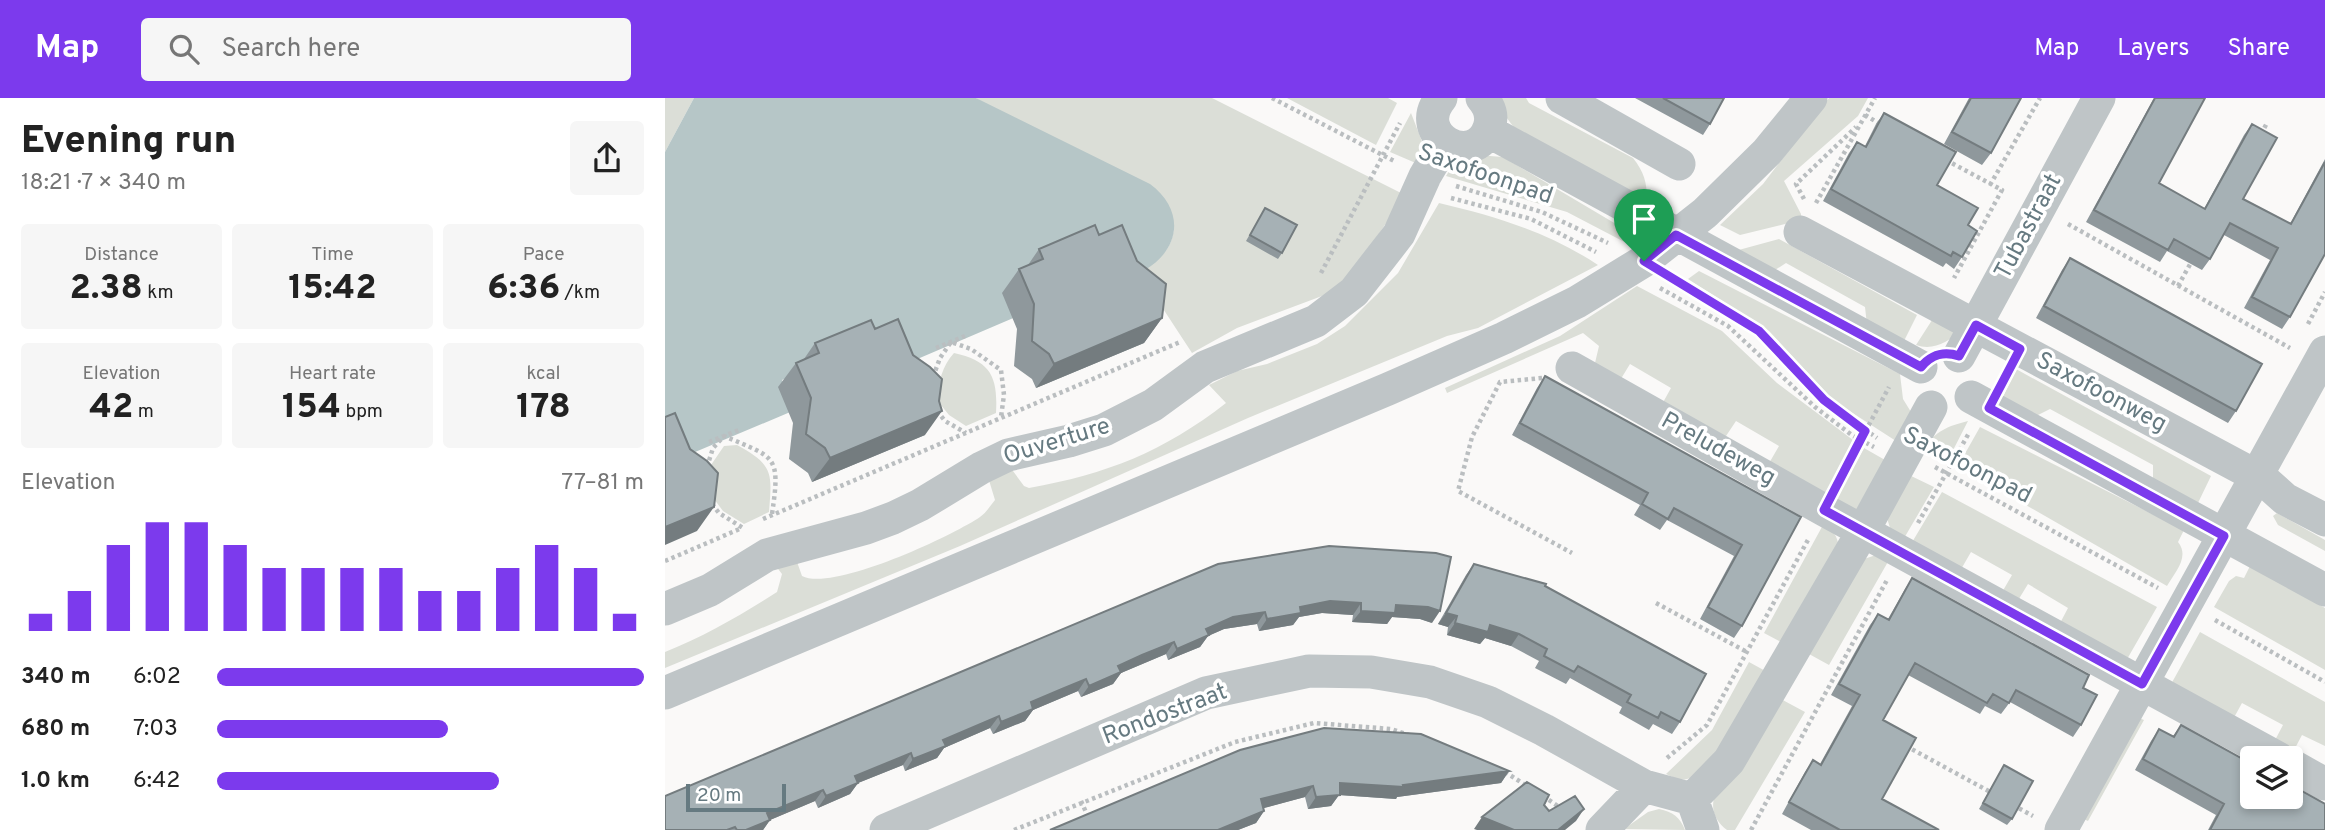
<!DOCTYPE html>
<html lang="en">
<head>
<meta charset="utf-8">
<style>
  body { margin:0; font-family:Overpass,sans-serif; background:#f6f6f6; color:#222; height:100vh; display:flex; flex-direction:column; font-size:26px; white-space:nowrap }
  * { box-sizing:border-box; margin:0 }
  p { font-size:23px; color:#767676 }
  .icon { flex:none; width:38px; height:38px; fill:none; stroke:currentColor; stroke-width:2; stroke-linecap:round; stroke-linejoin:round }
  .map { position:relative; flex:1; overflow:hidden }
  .panel { display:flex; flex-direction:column; background:#fff; width:665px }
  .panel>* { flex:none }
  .tools { position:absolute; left:1575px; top:648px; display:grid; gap:14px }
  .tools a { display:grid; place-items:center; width:63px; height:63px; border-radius:7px; background:#fff; box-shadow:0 4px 10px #0003; font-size:35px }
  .scale { position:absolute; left:21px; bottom:18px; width:100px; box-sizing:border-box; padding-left:7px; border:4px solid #667a81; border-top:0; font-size:19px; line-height:24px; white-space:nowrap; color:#667a81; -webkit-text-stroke:5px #fff; paint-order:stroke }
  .pin { position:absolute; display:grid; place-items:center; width:60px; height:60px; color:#fff; margin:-72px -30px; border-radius:50% 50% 50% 0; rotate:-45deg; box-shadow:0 0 7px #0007 }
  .pin .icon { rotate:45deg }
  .round { display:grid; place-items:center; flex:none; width:74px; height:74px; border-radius:7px; background:#f6f6f6 }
  .headline { display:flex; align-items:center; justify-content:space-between; height:119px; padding:0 21px }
  h1 { font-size:38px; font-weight:800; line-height:52px }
  .stats { display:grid; grid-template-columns:repeat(3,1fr); gap:10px; height:119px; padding:7px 21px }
  .stats div { display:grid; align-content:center; border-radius:7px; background:#f6f6f6; text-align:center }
  .stats b { font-size:35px; font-weight:800 }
  .stats small { font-size:19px; font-weight:400 }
  .stats p { font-size:19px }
  .chart { height:196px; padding:14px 21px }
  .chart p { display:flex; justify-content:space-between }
  .chart svg { width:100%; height:126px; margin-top:7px; stroke:#7c3aed; stroke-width:6 }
  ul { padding:0 21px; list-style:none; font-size:23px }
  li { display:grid; grid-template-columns:112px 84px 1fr; align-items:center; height:52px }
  li i { height:18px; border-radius:9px; background:#7c3aed }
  header { display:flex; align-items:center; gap:42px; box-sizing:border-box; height:98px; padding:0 35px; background:#7c3aed; color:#fff }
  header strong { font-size:33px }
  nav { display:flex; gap:38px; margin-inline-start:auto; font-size:24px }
  .search { width:490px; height:63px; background:#f6f6f6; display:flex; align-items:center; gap:18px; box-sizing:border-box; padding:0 24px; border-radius:7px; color:#767676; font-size:26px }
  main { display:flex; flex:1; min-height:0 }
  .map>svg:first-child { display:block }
</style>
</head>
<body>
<header>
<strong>Map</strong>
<div class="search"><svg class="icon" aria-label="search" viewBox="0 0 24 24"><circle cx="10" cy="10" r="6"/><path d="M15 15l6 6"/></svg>Search here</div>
<nav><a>Map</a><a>Layers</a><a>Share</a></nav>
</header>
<main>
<section class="panel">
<div class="headline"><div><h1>Evening run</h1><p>18:21 · 7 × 340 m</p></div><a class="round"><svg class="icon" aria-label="share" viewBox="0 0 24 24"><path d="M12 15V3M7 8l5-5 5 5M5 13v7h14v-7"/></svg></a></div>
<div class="stats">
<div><p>Distance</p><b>2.38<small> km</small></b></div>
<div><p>Time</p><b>15:42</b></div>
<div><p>Pace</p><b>6:36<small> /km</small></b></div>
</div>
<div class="stats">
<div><p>Elevation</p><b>42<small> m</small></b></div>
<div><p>Heart rate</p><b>154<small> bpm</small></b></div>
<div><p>kcal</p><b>178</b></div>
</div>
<div class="chart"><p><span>Elevation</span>77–81 m</p>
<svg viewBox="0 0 160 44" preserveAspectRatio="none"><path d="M5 44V38M15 44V30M25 44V14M35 44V6M45 44V6M55 44V14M65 44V22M75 44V22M85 44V22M95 44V22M105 44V30M115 44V30M125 44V22M135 44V14M145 44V22M155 44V38"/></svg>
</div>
<ul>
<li><b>340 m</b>6:02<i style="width:100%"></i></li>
<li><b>680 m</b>7:03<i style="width:54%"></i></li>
<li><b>1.0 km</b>6:42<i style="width:66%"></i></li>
</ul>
</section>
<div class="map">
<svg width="1660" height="732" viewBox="0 0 1660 732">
  <rect width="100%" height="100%" fill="#faf9f8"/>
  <!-- green -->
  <path fill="#dbded7" d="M 0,0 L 29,0 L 0,54 Z
    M 311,0 L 547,0 L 740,97 L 695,164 L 673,192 L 572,230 L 527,255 L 474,174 C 494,162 507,153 509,129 Z
    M 622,0 L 723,0 L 732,5 L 711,47 Z
    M 833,0 L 861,0 L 864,5 L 968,60 C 979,74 982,84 982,102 L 850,31 L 836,12 Z
    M 1164,0 L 1203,0 L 1193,18 L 1119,83 L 1136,116 L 1136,120 L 1132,123 L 1075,137 L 1055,127 L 1098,86 Z
    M 746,15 L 758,46 L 753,66 L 725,54 Z
    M 812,57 L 838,59 L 978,142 L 969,149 L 902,114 L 781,78 L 789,65 Z
    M 774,105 C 830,118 885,135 933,167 L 813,230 L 782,238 L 583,320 L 295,448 L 0,570 L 0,554 C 40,538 76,517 112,494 L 117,476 L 110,467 L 131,461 L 137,478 C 168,494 287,438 315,419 C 321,415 325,408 330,402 L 323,379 L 345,369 L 359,388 L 364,390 C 442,376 498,354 561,305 L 544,287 L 572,273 L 602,266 L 652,246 L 680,228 L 733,175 Z
    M 1114,141 L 1252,217 L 1239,243 L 1202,227 L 1200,209 L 1121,165 L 1107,174 L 1070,153 Z
    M 1034,173 L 1235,276 L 1238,301 L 1246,314 L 1231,343 L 1169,303 L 1104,233 L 1023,181 Z
    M 972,188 L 1057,233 L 1112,285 L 1188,342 L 1158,400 L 1103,367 L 1114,348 L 1071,323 L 1059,341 L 996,308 L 1006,290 L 965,266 L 954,284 L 930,265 L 934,248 L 918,235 L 782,295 L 780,290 L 895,238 Z
    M 1269,219 L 1295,232 C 1284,244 1268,253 1251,247 Z
    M 289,255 C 326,263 333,279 331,315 L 301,328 L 284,317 L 271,301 C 274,284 277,268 289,255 Z
    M 1351,271 L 1546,378 L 1532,407 L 1488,384 L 1488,367 L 1385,311 L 1369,319 L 1337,301 Z
    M 1303,323 L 1283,362 L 1259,351 C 1270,333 1283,328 1303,323 Z
    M 1315,329 L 1519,432 L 1513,444 C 1525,459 1510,474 1502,488 L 1293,368 Z
    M 72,347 C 109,367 107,375 104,414 L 79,426 L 58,413 L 43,393 L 46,367 L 59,348 Z
    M 1199,350 L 1220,362 L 1191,412 L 1169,405 Z
    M 1242,376 L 1269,389 L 1238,442 L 1225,430 L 1222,420 Z
    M 1277,394 L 1492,509 L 1461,563 L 1393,529 L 1403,510 L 1363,486 L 1352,504 L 1336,496 L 1347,477 L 1306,454 L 1295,473 L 1246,446 Z
    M 1612,415 L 1660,442 L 1660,453 L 1613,427 L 1608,418 Z
    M 1158,427 C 1168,432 1172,437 1174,449 L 1120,546 L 1099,535 Z
    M 1214,456 L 1224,462 L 1164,567 L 1144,556 L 1199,461 Z
    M 1585,468 L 1660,510 L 1660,572 L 1549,509 L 1564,483 L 1571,478 L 1579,480 Z
    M 1535,534 L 1660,604 L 1660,648 L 1637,637 L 1627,656 L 1608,646 L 1618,627 L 1577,605 L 1566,625 L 1505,588 Z
    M 1084,564 L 1104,575 C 1087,604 1056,672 1022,681 C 1014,683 1008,679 1001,676 L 1047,632 Z
    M 1114,600 L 1140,614 L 1070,732 L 1062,732 C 1050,723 1045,711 1050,697 Z
    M 1472,619 L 1479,622 L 1423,723 L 1416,720 Z
    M 994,711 C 1008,714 1015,719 1020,732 L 959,731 L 983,714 Z"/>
  <!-- water -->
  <path fill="#b6c6c7" d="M 29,0 L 311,0 L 485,86 C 519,111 517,150 480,172 L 353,218 L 229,271 L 215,239 L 117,282 L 130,312 L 4,365 L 0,356 L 0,54 Z"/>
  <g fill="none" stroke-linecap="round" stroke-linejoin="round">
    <!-- path -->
    <path stroke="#babec0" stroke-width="4.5" stroke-dasharray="3.5 3.5" stroke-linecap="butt" d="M 607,0 L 731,64
      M 1200,17 L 1215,26
      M 1596,36 L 1602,25
      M 1281,62 L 1337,92 L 1289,180
      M 1325,87 L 1375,0
      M 791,88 L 877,114 L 943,145
      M 786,100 L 866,121 L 931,154
      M 1139,101 L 1131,86 L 1191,29
      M 1151,105 L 1210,0
      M 1403,126 L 1625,250
      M 656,175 L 735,25
      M 1009,180 L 1094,233 L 1159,302 L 1212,340
      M 1513,188 L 1528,161
      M 995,190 L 1063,228 L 1150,309 L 1188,338 L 1209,349
      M 1643,226 L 1660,194
      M 271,250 L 300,238
      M 268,279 L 275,260 L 286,244 L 306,251 L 336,272 L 339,297 L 336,319
      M 877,280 L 835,284 L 807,339 L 793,393 L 907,455
      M 272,313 L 280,323 L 301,335
      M 44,344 L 74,332
      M 42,369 L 48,350 L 59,338 C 110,360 116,356 107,416
      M 1270,369 L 1493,490
      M 1174,383 L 1224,289
      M 47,406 L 54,415 L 78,430
      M 98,421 L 515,244
      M 1253,425 L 1304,335
      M 0,463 L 77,430
      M 991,505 L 1082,554
      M 1550,522 L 1660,584
      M 1241,648 L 1329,696
      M 1002,660 L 1042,627 L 1144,440
      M 840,674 L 862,688
      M 878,698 L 897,711
      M 416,703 L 429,732
      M 1348,707 L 1368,718
      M 349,732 L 570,644 L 649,625 L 726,631 L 744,637
      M 1086,732 L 1222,482"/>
    <!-- minor -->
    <path stroke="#bfc5c7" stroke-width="33" d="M 776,0 C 745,38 809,72 824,30 C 828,19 825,9 817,0
      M 897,0 L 1014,66
      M 823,33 L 1256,269
      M 1135,134 L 1582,373 L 1601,384 L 1620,401 L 1660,422
      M 1294,258 L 1434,0
      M 907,270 L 1159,412 L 1613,660
      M 1306,299 L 1660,492
      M 0,511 L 45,492 L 102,457 L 201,430 L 228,420 L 255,407 L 316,370 L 343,357 L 404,343 L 439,332 L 488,307 L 540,269 L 651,223 L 689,194 L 734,136 L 760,78 L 780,44
      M 0,595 L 723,291 L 839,240 L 912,204 L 979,163 L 1040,115 L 1102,54 L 1146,0
      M 1626,667 L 1660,686
      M 1027,701 L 1064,663 L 1198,433 L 1266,309
      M 221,732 L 541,595 L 644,573 L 706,574 L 765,584 L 823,604 L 879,632 L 979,688 L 1027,701 L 1038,732
      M 937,732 L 979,688
      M 1396,732 L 1660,254"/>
  </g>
  <!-- wall -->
  <path fill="#8f989c" d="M 970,0 L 1059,0 L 1045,26 L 1038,37 Z
    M 1304,0 L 1356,0 L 1326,55 L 1317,67 L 1279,46 Z
    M 1489,0 L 1540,0 L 1494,85 L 1539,111 L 1579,37 L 1587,26 L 1578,101 L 1625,126 L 1660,61 L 1660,156 L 1625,219 L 1617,231 L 1579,210 L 1605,162 L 1559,137 L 1545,161 L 1537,172 L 1502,153 L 1495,164 L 1421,124 Z
    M 1219,15 L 1272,87 L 1303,127 L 1297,159 L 1289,171 L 1281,165 L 1278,169 L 1158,103 L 1184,55 L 1192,44 L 1200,48 L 1211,26 Z
    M 600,110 L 617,155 L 613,161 L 581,143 Z
    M 434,137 L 497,220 L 479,245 L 371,290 L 367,281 L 349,268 L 352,231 L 337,195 L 354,171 L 363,167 L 374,151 Z
    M 1405,160 L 1571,313 L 1563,325 L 1371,220 L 1397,172 Z
    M 210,231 L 260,337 L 147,384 L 143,375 L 124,361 L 128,325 L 113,289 L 131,265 L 139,261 L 150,245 Z
    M 880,278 L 1136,419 L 1077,528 L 1069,540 L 1035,521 L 1069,458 L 1002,422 L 995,432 L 969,417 L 975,407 L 847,337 L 872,290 Z
    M 664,448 L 767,525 L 755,521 L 727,519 L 722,526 L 687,524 L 688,517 L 657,515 L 634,519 L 628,527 L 594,533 L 592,526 L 559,531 L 543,538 L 535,549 L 503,562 L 501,556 L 456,575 L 448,586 L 416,599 L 413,593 L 368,612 L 360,623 L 328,636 L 325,630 L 279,650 L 272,660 L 240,673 L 238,667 L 193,685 L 185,696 L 153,710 L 150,703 L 105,722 L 98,732 L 0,732 Z
    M 809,466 L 880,488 L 1015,624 L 1007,636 L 988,626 L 984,632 L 954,615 L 957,609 L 905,580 L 901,586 L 870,570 L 874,563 L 846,548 L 820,540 L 815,546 L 782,537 L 783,529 L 773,526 L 801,477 Z
    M 1247,480 L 1418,590 L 1416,627 L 1408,639 L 1345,604 L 1336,616 L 1320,608 L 1315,616 L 1243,577 L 1218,622 L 1217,701 L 1274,732 L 1146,732 L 1117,716 L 1140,674 L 1148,662 L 1155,666 L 1187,608 L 1166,597 L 1205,527 L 1213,516 L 1223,521 L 1240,491 Z
    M 1516,627 L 1660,732 L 1543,732 L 1551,717 L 1470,672 L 1486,643 L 1494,631 L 1508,638 Z
    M 575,652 L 844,673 L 836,685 L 732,699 L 731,701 L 674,697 L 666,708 L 643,711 L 640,699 L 598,710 L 599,713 L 591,725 L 573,732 L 385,732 Z
    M 1339,667 L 1347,721 L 1342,727 L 1314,711 Z"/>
  <!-- shaded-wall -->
  <path fill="#747c7f" d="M 497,220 L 479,245 L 371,290 L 389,266 Z
    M 277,313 L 260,337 L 147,384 L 165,360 Z
    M 49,409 L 32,433 L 0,447 L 0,429 Z
    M 665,503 L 696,505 L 688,517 L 657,515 L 634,519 L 628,527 L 594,533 L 602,521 L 635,509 Z
    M 731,507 L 763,509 L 775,513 L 767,525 L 755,521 L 727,519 L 722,526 L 687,524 L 696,513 Z
    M 600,514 L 592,526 L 559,531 L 543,538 L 535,549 L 503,562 L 512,551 L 541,531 L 568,519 Z
    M 781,515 L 792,518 L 783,529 L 773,526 Z
    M 790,525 L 825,527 L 854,536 L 846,548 L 820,540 L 815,546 L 782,537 Z
    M 509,544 L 501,556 L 456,575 L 448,586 L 416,599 L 424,588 L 453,568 Z
    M 421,581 L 413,593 L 368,612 L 360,623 L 328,636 L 336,624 L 366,604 Z
    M 334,618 L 325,630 L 279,650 L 272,660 L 240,673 L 248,661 L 278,642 Z
    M 246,655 L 238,667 L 193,685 L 185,696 L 153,710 L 161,698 L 190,678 Z
    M 844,673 L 836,685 L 732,699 L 731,701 L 674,697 L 666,708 L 643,711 L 651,699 L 675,685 L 738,687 Z
    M 648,688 L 640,699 L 588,713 L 596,701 Z
    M 158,692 L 150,703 L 105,722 L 98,732 L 81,732 L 102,715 Z
    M 919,711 L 911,723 L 900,732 L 893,732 Z
    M 599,713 L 591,725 L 573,732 L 553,732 Z
    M 817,719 L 849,732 L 812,732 L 809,731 Z"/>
  <!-- building -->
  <path fill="#a6b1b5" stroke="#747c7f" stroke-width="2" d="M 998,0 L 1059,0 L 1045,26 Z
    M 1306,0 L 1356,0 L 1326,55 L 1287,34 Z
    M 1490,0 L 1540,0 L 1494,85 L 1540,111 L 1587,26 L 1612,40 L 1578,101 L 1626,126 L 1660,64 L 1660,156 L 1625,219 L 1587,199 L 1613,150 L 1565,125 L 1545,161 L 1509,141 L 1503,152 L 1429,112 Z
    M 1219,15 L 1291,54 L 1272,87 L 1313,110 L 1303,127 L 1312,133 L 1297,159 L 1288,154 L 1286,158 L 1166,91 L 1192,44 L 1201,49 Z
    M 600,110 L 632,127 L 617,155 L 585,137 Z
    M 430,127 L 434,137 L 457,127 L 472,163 L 501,186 L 497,220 L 389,266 L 384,256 L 367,243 L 369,206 L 354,171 L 378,161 L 374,151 Z
    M 1405,160 L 1597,266 L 1571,313 L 1379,208 Z
    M 233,221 L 248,257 L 265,269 L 277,281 L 274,303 L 277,313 L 165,360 L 160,350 L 141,336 L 146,300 L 131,265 L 154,255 L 150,245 L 206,222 L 210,231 Z
    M 880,278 L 1136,419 L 1077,528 L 1043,509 L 1077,447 L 1009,410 L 1003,421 L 977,406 L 983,395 L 855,325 Z
    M 10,315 L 25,351 L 42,363 L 53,375 L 49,409 L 0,429 L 0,319 Z
    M 664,448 L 771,455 L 786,459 L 775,513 L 763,509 L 731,507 L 730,515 L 696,513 L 696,505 L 665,503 L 635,509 L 636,515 L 602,521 L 600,514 L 568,519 L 541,531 L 544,537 L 512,551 L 509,544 L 477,557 L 453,568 L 456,574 L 424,588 L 421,581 L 397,591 L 366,604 L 368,611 L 336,624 L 334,618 L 278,642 L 281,648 L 248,661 L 246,655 L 222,665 L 190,678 L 193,685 L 161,698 L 158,692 L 102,715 L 105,722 L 81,732 L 72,732 L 70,729 L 62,732 L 0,732 L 0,698 L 553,466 Z
    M 809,466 L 881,486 L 880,488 L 1041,576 L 1015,624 L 996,614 L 993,620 L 962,604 L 966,597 L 913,568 L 909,574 L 879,558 L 882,551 L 854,536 L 825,527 L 823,534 L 790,525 L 792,518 L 781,515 Z
    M 1247,480 L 1424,577 L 1418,590 L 1432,597 L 1416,627 L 1351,592 L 1344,605 L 1328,596 L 1322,605 L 1250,565 L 1218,622 L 1251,640 L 1217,701 L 1274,732 L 1175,732 L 1124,704 L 1148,662 L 1156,667 L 1195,597 L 1174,586 L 1213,516 L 1224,522 Z
    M 1516,627 L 1587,666 L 1587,698 L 1626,698 L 1626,687 L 1660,706 L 1660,732 L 1545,732 L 1559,706 L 1478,661 L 1494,631 L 1509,639 Z
    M 659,630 L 756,636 L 844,673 L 738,687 L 739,689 L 675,685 L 675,697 L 651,699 L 648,688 L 596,701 L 599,713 L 553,732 L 385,732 L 575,652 Z
    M 1339,667 L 1368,683 L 1347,721 L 1318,705 Z
    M 862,684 L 884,697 L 879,707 L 884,713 L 910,698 L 919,711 L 893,732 L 849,732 L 817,719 Z"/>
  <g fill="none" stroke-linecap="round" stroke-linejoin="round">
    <defs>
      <path id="route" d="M 1011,137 L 1256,269 C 1267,256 1279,253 1294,258 L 1311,227 L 1355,251 L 1324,310 L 1559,438 L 1477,586 L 1159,412 L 1200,333 L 1159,302 L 1094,233 L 979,163 Z"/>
    </defs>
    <!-- route casing -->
    <use href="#route" stroke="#fff" stroke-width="14"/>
    <!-- route -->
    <use href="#route" stroke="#7c3aed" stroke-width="9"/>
  </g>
  <g text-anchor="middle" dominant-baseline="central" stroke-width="7" stroke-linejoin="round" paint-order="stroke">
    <!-- street labels -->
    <g font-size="24" fill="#667a81" stroke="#fff">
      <text transform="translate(820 77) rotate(19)">Saxofoonpad</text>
      <text transform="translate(1364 129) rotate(-62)">Tubastraat</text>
      <text transform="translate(1436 295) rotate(28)">Saxofoonweg</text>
      <text transform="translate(392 344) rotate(-17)">Ouverture</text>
      <text transform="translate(1053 352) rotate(29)">Preludeweg</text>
      <text transform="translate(1302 368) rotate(27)">Saxofoonpad</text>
      <text transform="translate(500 617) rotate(-21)">Rondostraat</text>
    </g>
  </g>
</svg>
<div class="tools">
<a><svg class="icon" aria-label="layers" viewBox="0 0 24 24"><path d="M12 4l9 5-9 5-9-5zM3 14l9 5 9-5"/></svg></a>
</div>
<div class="scale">20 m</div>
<div class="pin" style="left:979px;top:163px;background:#1e9e55"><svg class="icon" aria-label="arrive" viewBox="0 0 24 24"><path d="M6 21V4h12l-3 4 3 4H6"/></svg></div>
</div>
</main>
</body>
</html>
